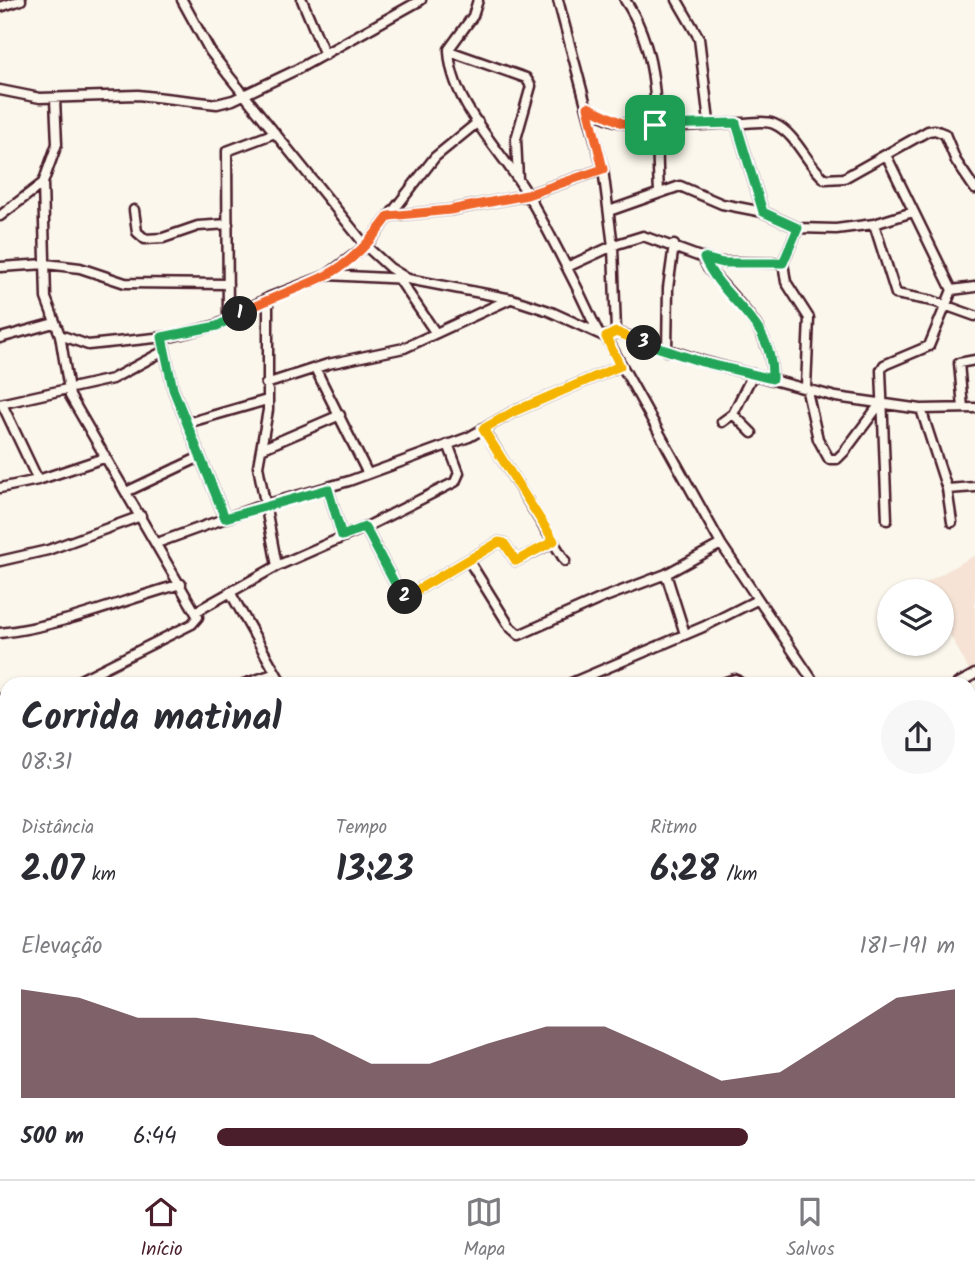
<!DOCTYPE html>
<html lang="pt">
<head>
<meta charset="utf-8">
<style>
  body { margin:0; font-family:Kalam,sans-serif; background:#f7f7f7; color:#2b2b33; height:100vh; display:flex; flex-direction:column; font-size:26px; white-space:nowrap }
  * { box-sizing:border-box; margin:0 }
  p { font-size:23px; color:#7c7c81 }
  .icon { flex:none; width:38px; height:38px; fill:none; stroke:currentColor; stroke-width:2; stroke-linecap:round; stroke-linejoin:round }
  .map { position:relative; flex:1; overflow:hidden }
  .sheet { position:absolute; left:0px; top:677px; width:976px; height:502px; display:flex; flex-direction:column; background:#fff; border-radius:21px 21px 0 0; box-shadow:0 2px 5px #0004 }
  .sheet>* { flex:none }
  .buttons { position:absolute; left:877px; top:579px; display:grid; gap:14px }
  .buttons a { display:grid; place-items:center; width:77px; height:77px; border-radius:50%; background:#fff; box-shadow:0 2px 5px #0004; font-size:35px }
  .pin { position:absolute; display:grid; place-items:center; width:60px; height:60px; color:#fff; margin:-30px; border-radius:14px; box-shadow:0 4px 10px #0006 }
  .km { position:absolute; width:35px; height:35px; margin:-18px; border-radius:50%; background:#222; color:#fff; font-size:19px; line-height:35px; text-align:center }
  .round { display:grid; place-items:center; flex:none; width:74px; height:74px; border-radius:37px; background:#f7f7f7 }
  .summary { display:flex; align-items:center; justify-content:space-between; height:119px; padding:0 21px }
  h1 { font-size:38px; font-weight:600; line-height:52px }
  .stats { display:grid; grid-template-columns:repeat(3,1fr); gap:10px; height:119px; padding:7px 21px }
  .stats div { display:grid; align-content:center }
  .stats b { font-size:35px; font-weight:600 }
  .stats small { font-size:19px; font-weight:400 }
  .stats p { font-size:19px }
  .chart { height:196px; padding:14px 21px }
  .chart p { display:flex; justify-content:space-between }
  .chart svg { width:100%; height:126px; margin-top:7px; fill:#4a1f2b; opacity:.7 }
  ul { padding:0 21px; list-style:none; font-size:23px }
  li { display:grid; grid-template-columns:112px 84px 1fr; align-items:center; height:52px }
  li i { height:18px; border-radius:9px; background:#4a1f2b }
  .dock { display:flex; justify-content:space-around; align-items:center; height:98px; border-top:2px solid #e1e1e2; background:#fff; font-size:19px; color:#7c7c81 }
  .dock a { display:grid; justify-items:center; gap:4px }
  .dock .active { color:#4a1f2b }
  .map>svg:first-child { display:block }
</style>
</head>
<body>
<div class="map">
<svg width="975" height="1179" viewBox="0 0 975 1179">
  <rect width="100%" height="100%" fill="#fbf7ec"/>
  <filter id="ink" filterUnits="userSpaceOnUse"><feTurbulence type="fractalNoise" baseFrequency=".0143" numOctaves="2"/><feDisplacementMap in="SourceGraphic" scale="14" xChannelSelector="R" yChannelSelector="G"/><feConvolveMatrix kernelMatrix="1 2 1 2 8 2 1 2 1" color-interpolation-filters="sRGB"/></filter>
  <g filter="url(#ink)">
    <!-- built -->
    <path fill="#f6e3d6" d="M 975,555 L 975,667 L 969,670 L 942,620 L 942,592 L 926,591 L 922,585 Z"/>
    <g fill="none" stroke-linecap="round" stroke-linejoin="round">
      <defs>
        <path id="minor" d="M 182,0 L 210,51 L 229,76 L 366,246 L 390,268 L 408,279 L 512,299 L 549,311 L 606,337 L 721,544 L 815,684
          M 302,0 L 325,55
          M 478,0 L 473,16 L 449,49 C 450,104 502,150 528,195 C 553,239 576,284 597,330
          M 558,0 L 603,169 L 613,246 L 616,332
          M 625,0 C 663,56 655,126 659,192
          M 677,0 L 699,38 L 709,122
          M 0,7 L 21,0
          M 449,51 L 526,78 L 531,86 L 516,139 L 518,179
          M 0,90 L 40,98 L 138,95 L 217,104 L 233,100 L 296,70 L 421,0
          M 55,99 L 57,144 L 43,183 L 46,298 L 60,335 L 70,396 L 198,617 L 192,624 L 72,684
          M 588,107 C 628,139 694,123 741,123 C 752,123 764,120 774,124 C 797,134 806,164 825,179 L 844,178 L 928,131 L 935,130 L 945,134 L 956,161 L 975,189
          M 736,123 L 763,212
          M 886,155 L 952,290
          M 134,210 L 137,232 L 145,239 L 163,238 L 198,226 L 228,224
          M 609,211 L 680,186 L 722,204 L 763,212 L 798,228 L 836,229 L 874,224 L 913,212
          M 0,216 L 43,183
          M 389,216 L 450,210 L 527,195 L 603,169
          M 874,224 L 896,294 L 933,301 L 975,316
          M 798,228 L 783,263 L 786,282 L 809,318 L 806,387 L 818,439 L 829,459 L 837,459 L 844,452 L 880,404
          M 703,258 L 708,268 C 736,302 774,331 772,379
          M 0,267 L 46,264 L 80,268 L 125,283 L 228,284
          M 567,267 L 617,244 L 643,236 L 714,262 L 783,263
          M 327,275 L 407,279
          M 399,279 L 435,332
          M 952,290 L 975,287
          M 268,298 L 268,410 L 258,466 L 277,566
          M 228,321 L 227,151 L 275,133
          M 60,335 L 88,345 L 174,336 L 217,325 L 270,297 L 327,275 L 366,246 L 435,157 L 478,122
          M 162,337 L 173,389 L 225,518
          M 606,337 L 616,332 L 702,361 L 836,397 L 921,409 L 975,408
          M 0,338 L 54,323
          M 667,351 L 668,288 L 674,245
          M 315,368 L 368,474
          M 266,384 L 328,364 L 404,348 L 510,299
          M 0,404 L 112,379 L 164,351
          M 2,404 L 38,480
          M 963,408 L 959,363 L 975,360
          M 921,409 L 947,489 L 952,522
          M 733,414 L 752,433
          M 722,422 L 733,414 L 753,374
          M 187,423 L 267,400
          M 483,428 L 565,561
          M 261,449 L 340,415
          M 0,488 L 38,480 L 104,458
          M 328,489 L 342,536
          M 947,489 L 975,487
          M 126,492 L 200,457
          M 887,520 L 881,370 L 884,365 L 929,346 L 952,290
          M 365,527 L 401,595 L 405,597 L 499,542 L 504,543 L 516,561 L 554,542
          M 157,543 L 254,508 L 349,481 L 469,437 L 513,412 L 620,366
          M 0,561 L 48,550 L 141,516
          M 469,561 L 510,627 L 519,635 L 600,599 L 666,574 L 721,544
          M 666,574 L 685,634
          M 230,592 L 282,684
          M 197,611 L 277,566 L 368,526 L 455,482 L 459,473 L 448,444
          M 0,633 C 63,626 120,601 181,584
          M 244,684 L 276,673
          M 569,684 L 703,627 L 757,600
          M 720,684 L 735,679 L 742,684
          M 957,684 L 975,674
          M 0,700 L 7,696
          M 0,781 L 7,790
          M 970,866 L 975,875
          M 0,918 L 7,913
          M 970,933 L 975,942
          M 0,983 L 7,991
          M 0,1013 L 7,1009
          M 0,1051 L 7,1058
          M 970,1061 L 975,1070
          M 0,1149 L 7,1143
          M 0,1152 L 7,1160
          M 970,1170 L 975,1179
          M 17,1172 L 23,1179
          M 93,1172 L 96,1179
          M 317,1172 L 322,1179
          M 855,1172 L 859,1179
          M 931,1172 L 934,1179
          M 160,1179 L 170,1172
          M 671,1179 L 682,1172
          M 786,1179 L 796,1172"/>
      </defs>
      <!-- minor casing -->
      <use href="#minor" stroke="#4a1f2b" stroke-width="13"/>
      <!-- minor -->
      <use href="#minor" stroke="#fbf7ec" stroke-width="8"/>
    </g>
  </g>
  <g fill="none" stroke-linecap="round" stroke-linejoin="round" filter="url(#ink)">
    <defs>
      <path id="split-1" d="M 240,314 C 267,298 297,290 325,276 C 352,263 372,239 389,216 L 450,210 L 527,195 L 603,169 L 588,107 L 622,123 L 655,125"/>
      <path id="split-2" d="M 240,314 L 217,326 L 162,337 L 173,389 L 225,518 L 328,489 L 342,536 L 365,527 L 401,595 L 405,597"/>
      <path id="split-3" d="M 405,597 L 499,542 L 504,543 L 516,561 L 554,541 L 483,429 L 513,412 L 620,366 L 606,337 L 616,332 L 644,343"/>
      <path id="split-4" d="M 644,343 L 702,362 L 772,379 C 774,320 725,304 704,258 L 723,263 L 783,263 L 798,228 L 763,212 L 736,123 L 655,125"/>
    </defs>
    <!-- split-1 casing -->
    <use href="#split-1" stroke="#fff" stroke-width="14"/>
    <!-- split-2 casing -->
    <use href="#split-2" stroke="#fff" stroke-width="14"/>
    <!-- split-3 casing -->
    <use href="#split-3" stroke="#fff" stroke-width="14"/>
    <!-- split-4 casing -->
    <use href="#split-4" stroke="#fff" stroke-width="14"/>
    <!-- split-1 -->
    <use href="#split-1" stroke="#f0652b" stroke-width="9"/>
    <!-- split-2 -->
    <use href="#split-2" stroke="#22a559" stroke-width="9"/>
    <!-- split-3 -->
    <use href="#split-3" stroke="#f5b400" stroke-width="9"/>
    <!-- split-4 -->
    <use href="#split-4" stroke="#22a559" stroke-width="9"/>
  </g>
</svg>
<div class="buttons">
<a><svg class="icon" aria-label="layers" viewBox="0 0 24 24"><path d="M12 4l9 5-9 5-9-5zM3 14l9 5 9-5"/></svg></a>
</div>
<div class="pin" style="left:655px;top:125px;background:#1e9e55"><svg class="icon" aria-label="arrive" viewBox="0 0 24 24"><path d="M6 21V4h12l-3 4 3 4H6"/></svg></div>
<b class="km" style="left:240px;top:314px">1</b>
<b class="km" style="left:405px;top:597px">2</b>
<b class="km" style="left:644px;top:343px">3</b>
<section class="sheet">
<div class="summary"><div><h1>Corrida matinal</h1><p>08:31</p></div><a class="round"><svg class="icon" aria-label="share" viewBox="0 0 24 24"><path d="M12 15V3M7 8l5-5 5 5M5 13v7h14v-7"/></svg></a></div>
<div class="stats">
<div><p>Distância</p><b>2.07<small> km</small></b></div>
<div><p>Tempo</p><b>13:23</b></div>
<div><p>Ritmo</p><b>6:28<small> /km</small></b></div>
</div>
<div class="chart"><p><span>Elevação</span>181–191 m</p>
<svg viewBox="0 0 160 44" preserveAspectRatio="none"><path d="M0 44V6L10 9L20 16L30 16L40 19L50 22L60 32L70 32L80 25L90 19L100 19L110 28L120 38L130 35L140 22L150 9L160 6V44z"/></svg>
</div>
<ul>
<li><b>500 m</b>6:44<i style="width:72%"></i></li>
</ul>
</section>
</div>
<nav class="dock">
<a class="active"><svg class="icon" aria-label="home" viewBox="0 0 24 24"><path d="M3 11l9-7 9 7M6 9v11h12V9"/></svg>Início</a>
<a><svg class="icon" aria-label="map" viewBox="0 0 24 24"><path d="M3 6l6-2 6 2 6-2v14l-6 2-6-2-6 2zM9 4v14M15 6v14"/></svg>Mapa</a>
<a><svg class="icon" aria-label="saved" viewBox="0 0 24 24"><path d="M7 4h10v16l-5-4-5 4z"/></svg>Salvos</a>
</nav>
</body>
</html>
